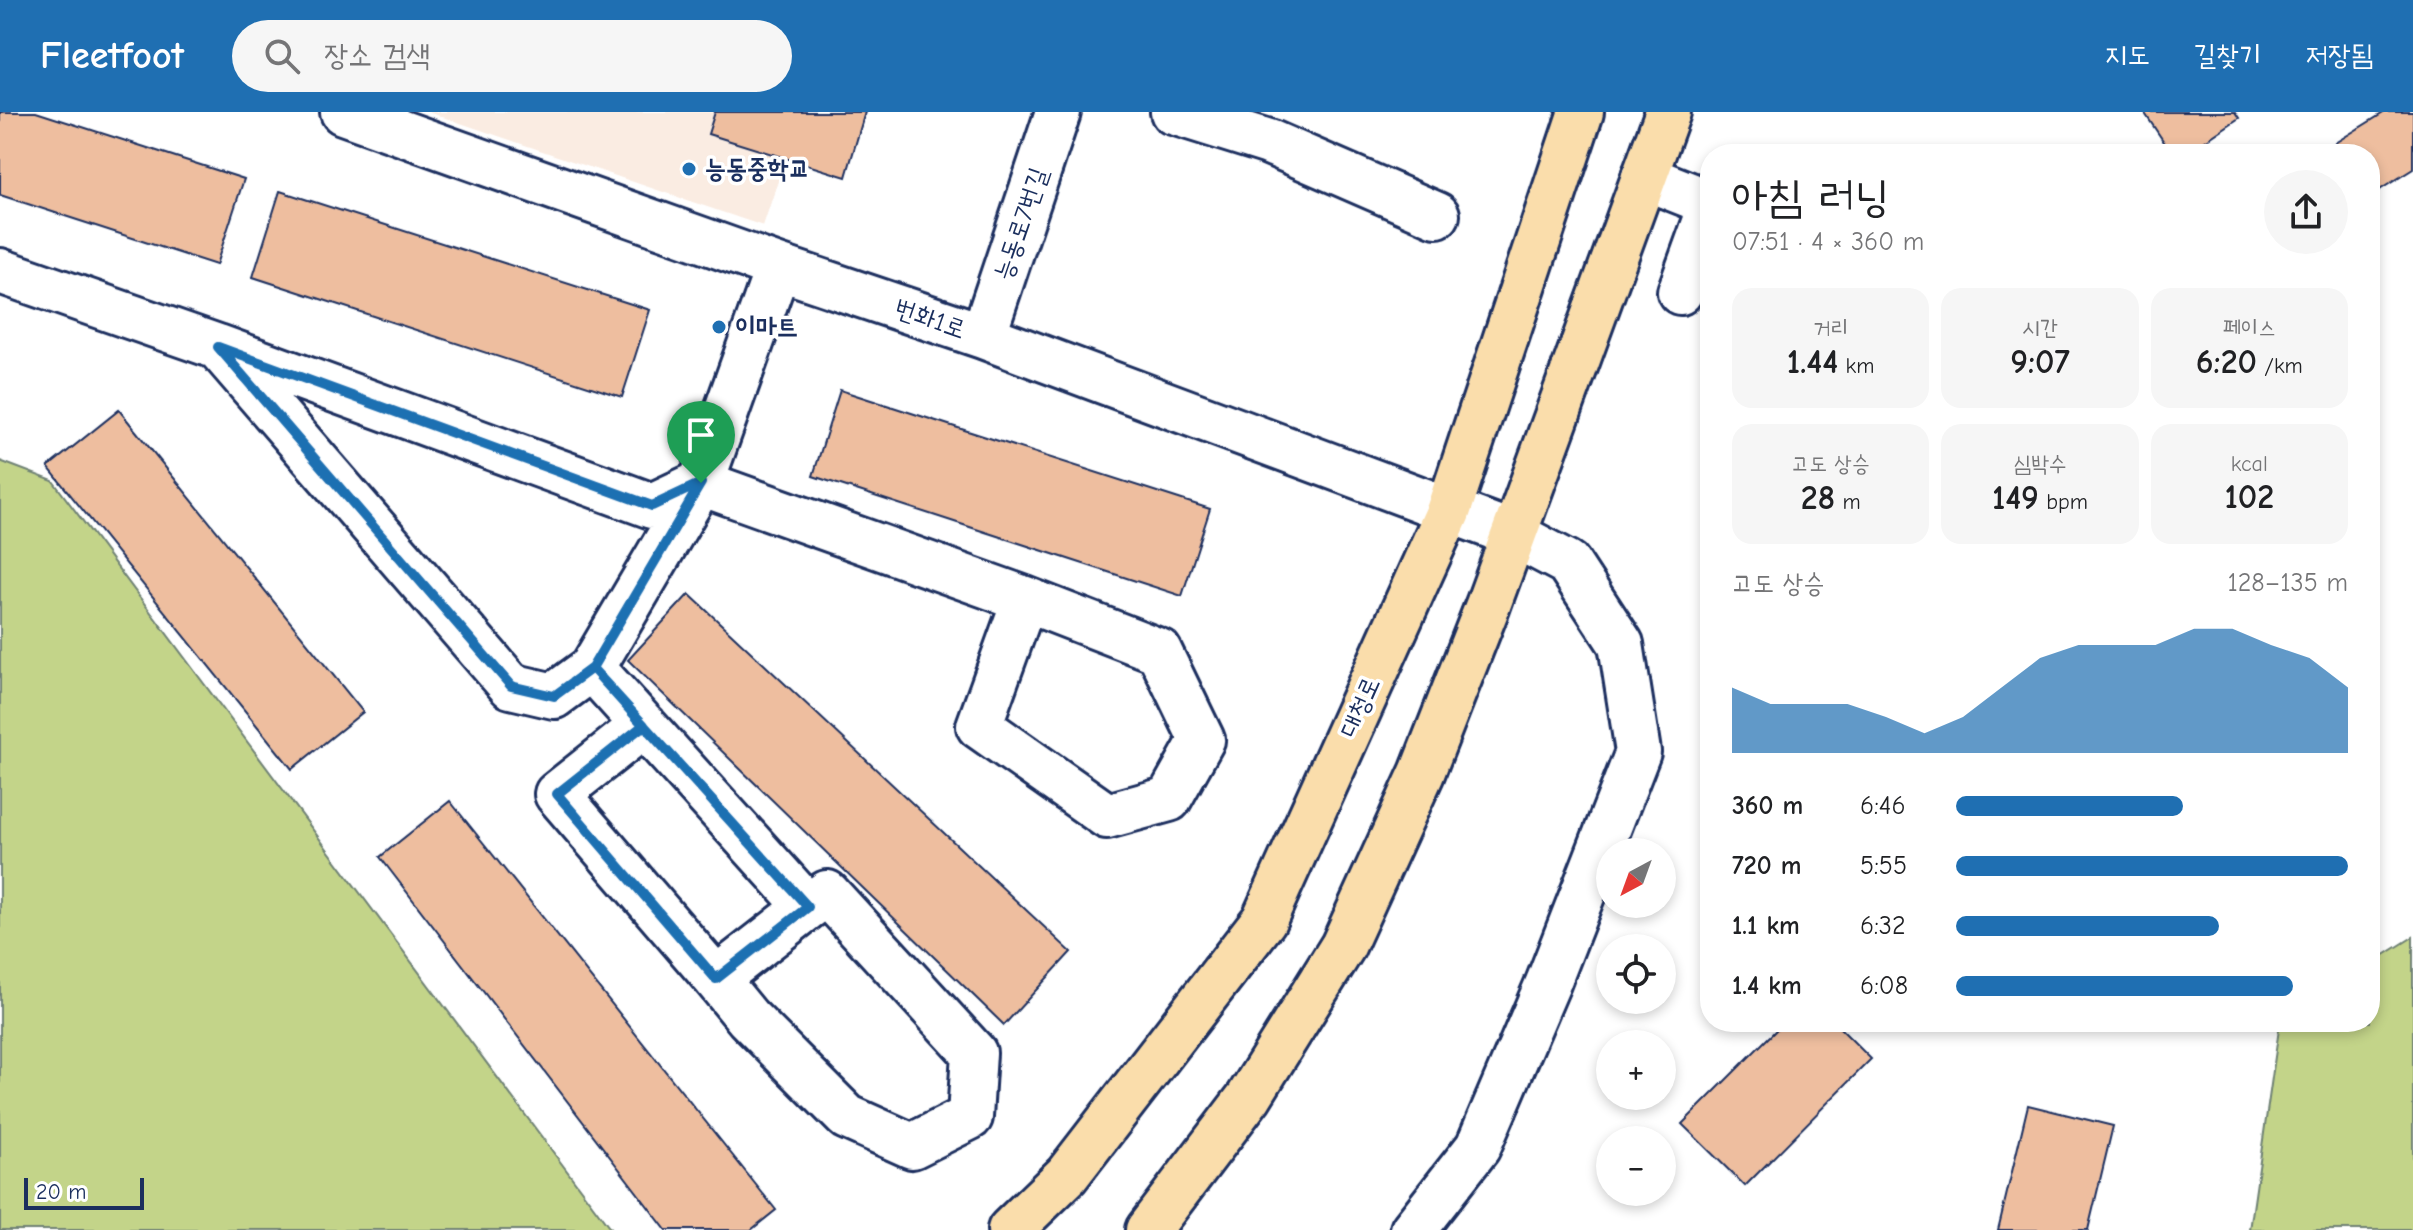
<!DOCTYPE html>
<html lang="ko">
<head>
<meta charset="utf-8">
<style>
  body { margin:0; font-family:"Comic Neue","Poor Story",sans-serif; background:#f6f6f6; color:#202124; height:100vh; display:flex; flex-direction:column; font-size:30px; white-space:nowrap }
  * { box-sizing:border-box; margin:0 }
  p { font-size:26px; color:#757577 }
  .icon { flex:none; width:44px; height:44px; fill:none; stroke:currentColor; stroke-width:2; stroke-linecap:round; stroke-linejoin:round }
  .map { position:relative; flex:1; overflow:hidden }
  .panel { position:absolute; left:1700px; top:32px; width:680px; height:888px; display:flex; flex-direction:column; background:#fff; border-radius:32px; box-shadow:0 4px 12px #0003 }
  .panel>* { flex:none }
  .needle { width:52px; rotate:221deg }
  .buttons { position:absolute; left:1596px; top:726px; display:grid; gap:16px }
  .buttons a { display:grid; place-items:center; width:80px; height:80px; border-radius:50%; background:#fff; box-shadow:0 4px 12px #0003; font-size:40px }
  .scale { position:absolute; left:24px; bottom:20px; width:120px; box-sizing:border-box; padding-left:8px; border:4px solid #1b2f5e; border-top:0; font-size:22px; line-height:28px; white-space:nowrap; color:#1b2f5e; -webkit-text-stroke:6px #fff; paint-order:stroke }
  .pin { position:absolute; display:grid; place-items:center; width:68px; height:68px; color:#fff; margin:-82px -34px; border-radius:50% 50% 50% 0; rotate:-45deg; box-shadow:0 0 8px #0007 }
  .pin .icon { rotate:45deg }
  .round { display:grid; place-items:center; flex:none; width:84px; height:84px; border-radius:42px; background:#f6f6f6 }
  .summary { display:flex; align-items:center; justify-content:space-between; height:136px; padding:0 32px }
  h1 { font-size:44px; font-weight:600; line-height:60px }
  .figures { display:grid; grid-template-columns:repeat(3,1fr); gap:12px; height:136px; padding:8px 32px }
  .figures div { display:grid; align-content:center; border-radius:20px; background:#f6f6f6; text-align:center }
  .figures b { font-size:34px; font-weight:600 }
  .figures small { font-size:22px; font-weight:400 }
  .figures p { font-size:22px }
  .chart { height:224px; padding:16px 32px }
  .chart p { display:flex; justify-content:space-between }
  .chart svg { width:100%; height:144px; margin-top:8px; fill:#1f6fb2; opacity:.7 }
  ul { padding:0 32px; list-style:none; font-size:26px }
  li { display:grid; grid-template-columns:128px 96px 1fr; align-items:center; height:60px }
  li i { height:20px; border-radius:10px; background:#1f6fb2 }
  header { display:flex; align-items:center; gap:48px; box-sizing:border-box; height:112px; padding:0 40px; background:#1f6fb2; color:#fff }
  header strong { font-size:38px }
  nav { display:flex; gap:44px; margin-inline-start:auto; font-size:28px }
  .search { width:560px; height:72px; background:#f6f6f6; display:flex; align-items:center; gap:20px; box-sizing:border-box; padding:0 28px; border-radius:44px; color:#757577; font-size:30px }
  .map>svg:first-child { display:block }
</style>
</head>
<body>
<header>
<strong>Fleetfoot</strong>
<div class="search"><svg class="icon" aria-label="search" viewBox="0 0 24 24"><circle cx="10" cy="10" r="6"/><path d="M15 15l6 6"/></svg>장소 검색</div>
<nav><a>지도</a><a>길찾기</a><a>저장됨</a></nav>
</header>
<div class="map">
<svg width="2413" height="1118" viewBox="0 0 2413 1118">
  <rect width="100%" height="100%" fill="#fff"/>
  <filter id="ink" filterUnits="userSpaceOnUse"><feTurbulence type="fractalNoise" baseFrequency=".0125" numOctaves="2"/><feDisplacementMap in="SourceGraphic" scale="16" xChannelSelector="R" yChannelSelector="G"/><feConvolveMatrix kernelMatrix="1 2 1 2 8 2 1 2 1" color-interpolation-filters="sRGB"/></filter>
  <g filter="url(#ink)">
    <!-- built -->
    <path fill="#faece2" d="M 428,0 L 801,0 L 763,114 Z"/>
    <!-- green -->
    <path fill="#c3d489" stroke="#6f8274" stroke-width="2" d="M 0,349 L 53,369 L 611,1118 L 0,1118 Z
      M 2413,825 L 2413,1118 L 2250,1118 L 2280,910 L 2370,910 L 2370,852 Z"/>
    <!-- building -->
    <path fill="#eebe9f" stroke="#1b2f5e" stroke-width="2" d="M 0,0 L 36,0 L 244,67 L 216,153 L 0,83 Z
      M 715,0 L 865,0 L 846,65 L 708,22 Z
      M 2144,0 L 2235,0 L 2239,6 L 2186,42 L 2172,42 Z
      M 2385,0 L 2413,0 L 2413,57 L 2370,84 L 2370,42 L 2324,42 L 2322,39 Z
      M 280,79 L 650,198 L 622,285 L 253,165 Z
      M 840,278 L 1210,397 L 1182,484 L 813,364 Z
      M 119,298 L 363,600 L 292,657 L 48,355 Z
      M 689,482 L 1071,840 L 1004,913 L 628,548 Z
      M 450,689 L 776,1098 L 751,1118 L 666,1118 L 380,745 Z
      M 1784,910 L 1834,910 L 1871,947 L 1745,1074 L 1682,1012 Z
      M 2028,993 L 2113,1014 L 2088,1118 L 1998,1118 Z"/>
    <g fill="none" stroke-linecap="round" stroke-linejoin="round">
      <defs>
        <path id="minor" d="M 343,0 L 778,155 L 983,224 L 1513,422 L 1568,451 L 1621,532 L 1638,640 L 1548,871 L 1478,1035 L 1413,1118
          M 1173,0 L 1269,30 L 1437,103
          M 1644,65 L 1710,91
          M 778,155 L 701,371 L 652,394 L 218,235 L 511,574 L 554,584 L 592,556 L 701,371 L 1025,487 L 1159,539 L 1202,628 L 1169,687 L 1107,704 L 979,614 L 1025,487
          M 0,159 L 218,235
          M 1680,180 L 1710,97
          M 983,224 L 1058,0
          M 592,556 L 808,795 L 827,781 L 974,941 L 970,1005 L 912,1034 L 847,1005 L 748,906 L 716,867 L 808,795
          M 644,613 L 557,682 L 716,867"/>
        <path id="major" d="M 1010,1118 L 1067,1063 L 1264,808 L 1448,400 L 1581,0
          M 1148,1118 L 1249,985 L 1343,834 L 1422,661 L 1488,493 L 1668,0"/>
      </defs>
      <!-- minor casing -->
      <use href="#minor" stroke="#1b2f5e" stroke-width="50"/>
      <!-- major casing -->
      <use href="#major" stroke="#1b2f5e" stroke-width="50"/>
      <!-- minor -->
      <use href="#minor" stroke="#fff" stroke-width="44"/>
      <!-- major -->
      <use href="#major" stroke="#faddab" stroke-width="44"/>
    </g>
  </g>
  <g fill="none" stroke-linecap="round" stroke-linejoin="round" filter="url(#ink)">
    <defs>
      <path id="route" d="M 701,371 L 592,556 L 644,613 L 557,682 L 716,867 L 808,795 L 592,556 L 554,584 L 511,574 L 218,235 L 652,394 L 701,371"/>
    </defs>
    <!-- route casing -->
    <use href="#route" stroke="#fff" stroke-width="16"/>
    <!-- route -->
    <use href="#route" stroke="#1f6fb2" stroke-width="10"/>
  </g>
  <!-- markers -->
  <g fill="#1f6fb2" stroke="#fff" stroke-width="3">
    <circle cx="689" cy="57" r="8"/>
    <circle cx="719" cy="215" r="8"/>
  </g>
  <g text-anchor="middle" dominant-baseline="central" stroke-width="7" stroke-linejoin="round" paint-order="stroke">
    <!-- poi labels -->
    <g font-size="26" font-weight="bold" fill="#1b2f5e" stroke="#fff" text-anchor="start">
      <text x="705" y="57">능동중학교</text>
      <text x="735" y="215">이마트</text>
    </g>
    <!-- street labels -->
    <g font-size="26" fill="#1b2f5e" stroke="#fff">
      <text transform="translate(1021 112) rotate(-71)">능동로7번길</text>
      <text transform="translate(930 207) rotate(19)">번화1로</text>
      <text transform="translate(1360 595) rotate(-66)">대청로</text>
    </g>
  </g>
</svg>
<div class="buttons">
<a><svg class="needle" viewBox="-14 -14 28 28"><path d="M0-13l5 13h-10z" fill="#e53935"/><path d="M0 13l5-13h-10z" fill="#757577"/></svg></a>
<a><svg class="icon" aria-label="locate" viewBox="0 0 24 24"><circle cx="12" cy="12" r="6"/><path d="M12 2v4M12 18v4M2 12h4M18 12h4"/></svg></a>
<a>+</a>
<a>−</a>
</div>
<div class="scale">20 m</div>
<div class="pin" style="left:701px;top:371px;background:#1e9e55"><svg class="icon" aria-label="arrive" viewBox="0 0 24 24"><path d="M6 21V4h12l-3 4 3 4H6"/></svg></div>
<section class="panel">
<div class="summary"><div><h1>아침 러닝</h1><p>07:51 · 4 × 360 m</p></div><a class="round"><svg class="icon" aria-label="share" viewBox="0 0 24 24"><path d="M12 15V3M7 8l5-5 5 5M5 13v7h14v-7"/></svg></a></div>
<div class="figures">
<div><p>거리</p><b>1.44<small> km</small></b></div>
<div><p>시간</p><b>9:07</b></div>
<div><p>페이스</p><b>6:20<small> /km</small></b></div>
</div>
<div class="figures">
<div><p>고도 상승</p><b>28<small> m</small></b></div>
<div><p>심박수</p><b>149<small> bpm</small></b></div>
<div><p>kcal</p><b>102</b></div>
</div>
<div class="chart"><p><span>고도 상승</span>128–135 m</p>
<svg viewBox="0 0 160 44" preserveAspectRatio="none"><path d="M0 44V24L10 29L20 29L30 29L40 33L50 38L60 33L70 24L80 15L90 11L100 11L110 11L120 6L130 6L140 11L150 15L160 24V44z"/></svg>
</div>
<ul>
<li><b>360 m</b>6:46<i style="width:58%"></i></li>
<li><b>720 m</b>5:55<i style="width:100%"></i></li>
<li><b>1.1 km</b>6:32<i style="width:67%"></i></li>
<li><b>1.4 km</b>6:08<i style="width:86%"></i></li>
</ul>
</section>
</div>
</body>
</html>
